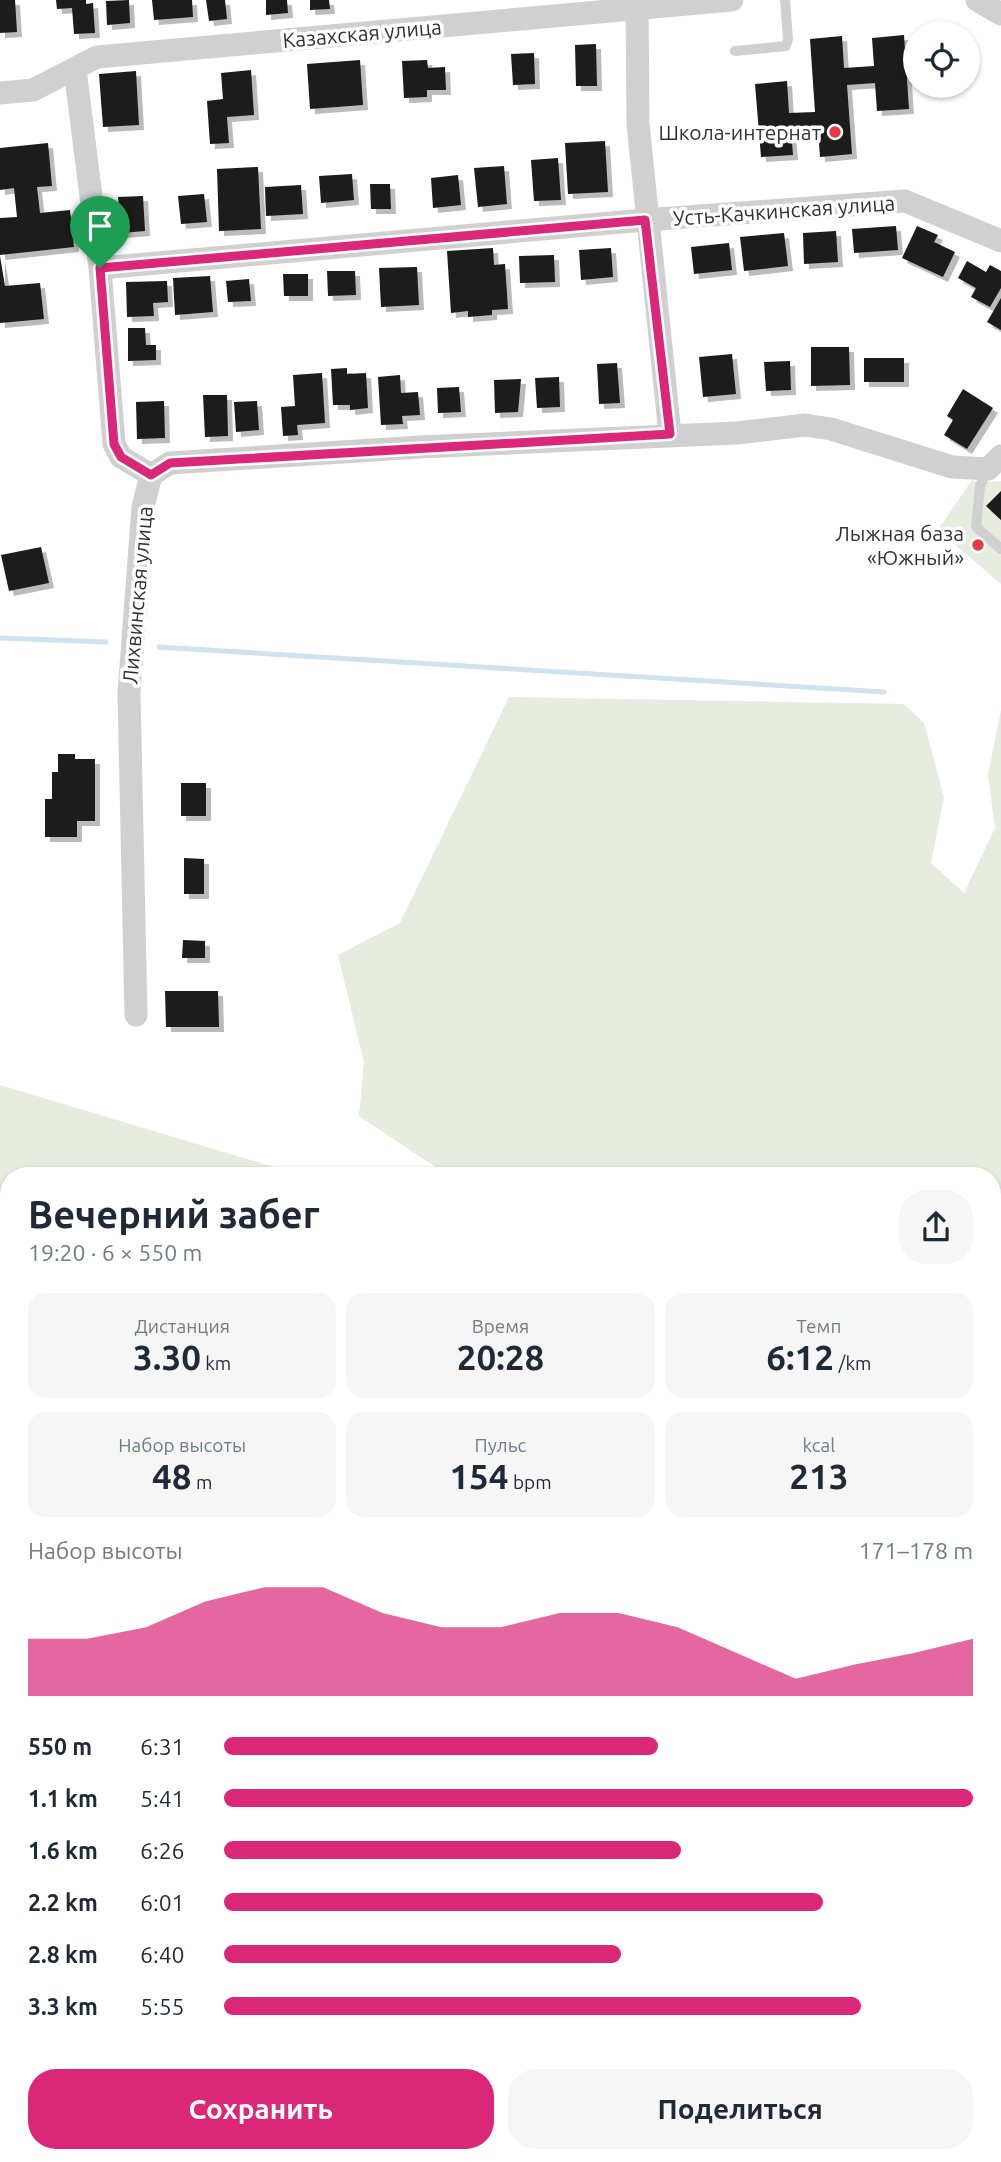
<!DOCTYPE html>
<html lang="ru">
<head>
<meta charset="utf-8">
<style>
  body { margin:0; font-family:Ubuntu,sans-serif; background:#f6f6f7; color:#1f2937; height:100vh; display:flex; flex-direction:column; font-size:26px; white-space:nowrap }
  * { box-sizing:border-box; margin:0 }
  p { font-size:23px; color:#747a83 }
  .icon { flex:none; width:38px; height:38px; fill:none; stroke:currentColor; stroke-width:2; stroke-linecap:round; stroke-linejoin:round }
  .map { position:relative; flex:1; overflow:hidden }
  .details { position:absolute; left:0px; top:1167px; width:1001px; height:996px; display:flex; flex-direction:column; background:#fff; border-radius:28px 28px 0 0; box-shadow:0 2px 5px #0004 }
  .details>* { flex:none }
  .buttons { position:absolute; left:903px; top:21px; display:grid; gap:14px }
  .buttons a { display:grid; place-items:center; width:77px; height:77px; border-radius:50%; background:#fff; box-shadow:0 2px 5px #0004; font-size:35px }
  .pin { position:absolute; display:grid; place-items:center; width:60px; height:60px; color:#fff; margin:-72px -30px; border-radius:50% 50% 50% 0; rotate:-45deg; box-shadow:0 0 7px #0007 }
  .pin .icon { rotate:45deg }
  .round { display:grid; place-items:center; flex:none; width:74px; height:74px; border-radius:28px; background:#f6f6f7 }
  .overview { display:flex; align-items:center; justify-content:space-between; height:119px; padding:0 28px }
  h1 { font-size:38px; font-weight:600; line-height:52px }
  .metrics { display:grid; grid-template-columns:repeat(3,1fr); gap:10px; height:119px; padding:7px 28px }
  .metrics div { display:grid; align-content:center; border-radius:18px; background:#f6f6f7; text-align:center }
  .metrics b { font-size:35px; font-weight:600 }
  .metrics small { font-size:19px; font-weight:400 }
  .metrics p { font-size:19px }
  .chart { height:196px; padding:14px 28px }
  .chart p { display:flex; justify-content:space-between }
  .chart svg { width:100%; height:126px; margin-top:7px; fill:#db2777; opacity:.7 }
  .primary-button { display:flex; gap:14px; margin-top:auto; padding:14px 28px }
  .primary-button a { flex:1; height:80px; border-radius:28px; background:#db2777; color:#fff; font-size:28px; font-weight:600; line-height:80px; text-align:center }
  .primary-button a+a { background:#f6f6f7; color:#1f2937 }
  ul { padding:0 28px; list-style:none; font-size:23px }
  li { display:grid; grid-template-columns:112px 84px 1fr; align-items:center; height:52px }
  li i { height:18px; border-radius:9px; background:#db2777 }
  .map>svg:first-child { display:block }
</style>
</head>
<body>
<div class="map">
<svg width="1001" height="2162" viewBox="0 0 1001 2162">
  <defs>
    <filter id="shadow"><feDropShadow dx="5" dy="5" stdDeviation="0" flood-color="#0004"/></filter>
  </defs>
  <rect width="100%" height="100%" fill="#fff"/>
  <!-- green -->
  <path fill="#e6ecdf" d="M 972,480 L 977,483 L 1001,481 L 1001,584 L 938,530 Z
    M 509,697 L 904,704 L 924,723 L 944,797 L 931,863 L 964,893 L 995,828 L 988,775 L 1001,710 L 1001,1360 L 992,1357 L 992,1176 L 449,1176 L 359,1116 L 364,1062 L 338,955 L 400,923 Z
    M 0,1085 L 304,1176 L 9,1176 L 9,2154 L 992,2154 L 992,1409 L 1001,1409 L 1001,2162 L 0,2162 Z"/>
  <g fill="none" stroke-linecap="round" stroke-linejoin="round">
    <!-- stream -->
    <path stroke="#cfe2ee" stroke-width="5" d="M 0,638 L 106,642
      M 159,647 L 884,692
      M 0,1310 L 9,1312
      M 992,1539 L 1001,1541"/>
  </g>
  <!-- building -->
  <path fill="#1a1a1a" filter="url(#shadow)" d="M 0,0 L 15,0 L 17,32 L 0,33 Z
    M 56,0 L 86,0 L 86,4 L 93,3 L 95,33 L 74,34 L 72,8 L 57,9 Z
    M 129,0 L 130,23 L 107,25 L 106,1 Z
    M 152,0 L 192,0 L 193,17 L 154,20 Z
    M 206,0 L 225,0 L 227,19 L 209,21 Z
    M 266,0 L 287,0 L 288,13 L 266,15 Z
    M 310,0 L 329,0 L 330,9 L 310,10 Z
    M 904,35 L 909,109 L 877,111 L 875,83 L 847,85 L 852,154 L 820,157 L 818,129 L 791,131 L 793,155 L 761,157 L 755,84 L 787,81 L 789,113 L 815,112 L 810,39 L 842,36 L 844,68 L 874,66 L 872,38 Z
    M 596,44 L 597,86 L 576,86 L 575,45 Z
    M 534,53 L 535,84 L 513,85 L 511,54 Z
    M 360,60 L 363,105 L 310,109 L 307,64 Z
    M 427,60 L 428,68 L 445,67 L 446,90 L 427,90 L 427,97 L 404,98 L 402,61 Z
    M 251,70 L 254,115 L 227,117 L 229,143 L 210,144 L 207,101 L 223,99 L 221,73 Z
    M 136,71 L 139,125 L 103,127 L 99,74 Z
    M 605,141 L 608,192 L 568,194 L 565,143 Z
    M 48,143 L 52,186 L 37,187 L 40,213 L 70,210 L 74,247 L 0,255 L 0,218 L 17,217 L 14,188 L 0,190 L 0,148 Z
    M 558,158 L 561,200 L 534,201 L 531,160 Z
    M 504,166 L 507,204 L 478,207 L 474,168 Z
    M 258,167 L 261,229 L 219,231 L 217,169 Z
    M 352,174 L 354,200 L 321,203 L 319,176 Z
    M 458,175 L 461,205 L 433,208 L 431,178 Z
    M 370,184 L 390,184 L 391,209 L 371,209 Z
    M 301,185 L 303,214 L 266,216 L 265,187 Z
    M 204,194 L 207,222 L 181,224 L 178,196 Z
    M 143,196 L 145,231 L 121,233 L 118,197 Z
    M 896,226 L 898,250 L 854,253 L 852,229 Z
    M 917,226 L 938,235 L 934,242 L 955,252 L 943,277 L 902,258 Z
    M 836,231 L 838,262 L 804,264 L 803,233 Z
    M 784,233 L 788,266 L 744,271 L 740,237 Z
    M 729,243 L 732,270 L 694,274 L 691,247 Z
    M 493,248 L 494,265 L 505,264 L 508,309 L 492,310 L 492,315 L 468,317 L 468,311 L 451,313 L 447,251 Z
    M 611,248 L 613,277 L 581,280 L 579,250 Z
    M 554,255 L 555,282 L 520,283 L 519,256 Z
    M 0,256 L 5,286 L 40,283 L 44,319 L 0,323 Z
    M 967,261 L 986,272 L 990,265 L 1001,271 L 1001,288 L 990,307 L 971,297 L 976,288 L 958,278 Z
    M 417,267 L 419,305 L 381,307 L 379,268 Z
    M 327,271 L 355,271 L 356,295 L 328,296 Z
    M 283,274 L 308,274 L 308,296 L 284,296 Z
    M 210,276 L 213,312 L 175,315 L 173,278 Z
    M 249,279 L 251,301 L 228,302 L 226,281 Z
    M 167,281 L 168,302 L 153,303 L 154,316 L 127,317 L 126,282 Z
    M 1001,298 L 1001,330 L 987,322 Z
    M 128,328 L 145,328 L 146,345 L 156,345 L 156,360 L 128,361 Z
    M 811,347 L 849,347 L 850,385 L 811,386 Z
    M 732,354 L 736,394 L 703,397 L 699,357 Z
    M 864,358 L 904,358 L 904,382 L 864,382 Z
    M 790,361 L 791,390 L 766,391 L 764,362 Z
    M 617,363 L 620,403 L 599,404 L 597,364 Z
    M 347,368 L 347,374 L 366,373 L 368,408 L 350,410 L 350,405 L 333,405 L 331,369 Z
    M 322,373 L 325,423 L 297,425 L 298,435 L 283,436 L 281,407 L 295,406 L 293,375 Z
    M 400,375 L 401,393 L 418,392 L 420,415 L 402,416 L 403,424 L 381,425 L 378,377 Z
    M 559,377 L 560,407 L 537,408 L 535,378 Z
    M 521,379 L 518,412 L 495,413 L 494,380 Z
    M 459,387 L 461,412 L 438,413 L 437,388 Z
    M 963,389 L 993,408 L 967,449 L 944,435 L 953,420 L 947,416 Z
    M 203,395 L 227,395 L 228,436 L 205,437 Z
    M 164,401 L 165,438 L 137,439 L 136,402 Z
    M 257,401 L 259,430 L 236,432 L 234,402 Z
    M 1001,491 L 1001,520 L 986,506 Z
    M 41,547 L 49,583 L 9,591 L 1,555 Z
    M 58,754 L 75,754 L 75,759 L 95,759 L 95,821 L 77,821 L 77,837 L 45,837 L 45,799 L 52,799 L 52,772 L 58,772 Z
    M 181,783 L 206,783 L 206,816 L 181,816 Z
    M 184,858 L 204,859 L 204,894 L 184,894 Z
    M 183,940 L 205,941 L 205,958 L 182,958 Z
    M 165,991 L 218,991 L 219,1027 L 166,1027 Z"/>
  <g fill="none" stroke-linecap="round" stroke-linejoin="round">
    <!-- service -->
    <path stroke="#d0d0d0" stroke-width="10" d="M 735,51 L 786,46 L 788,39 L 785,0
      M 988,469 L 980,486 L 976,527 L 1001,549"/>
    <!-- minor -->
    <path stroke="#d0d0d0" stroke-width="23" d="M 637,0 L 638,124 L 670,434
      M 977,0 L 1001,14
      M 75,69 L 100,268 L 114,444 L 121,457 L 151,475 L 143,507 L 129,693 L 136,1015
      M 0,93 L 33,90 L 97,57 L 732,0
      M 100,268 L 645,220 L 905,201 L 1001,241
      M 151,475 L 170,463 L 420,447 L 737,433 L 805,425 L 831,429 L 952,467 L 988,469 L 1001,456"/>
  </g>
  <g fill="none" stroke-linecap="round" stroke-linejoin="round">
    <defs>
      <path id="route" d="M 645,220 L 670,434 L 170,463 L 151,475 L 121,457 L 114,444 L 100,268 Z"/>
    </defs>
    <!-- route casing -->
    <use href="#route" stroke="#fff" stroke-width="14"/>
    <!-- route -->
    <use href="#route" stroke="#db2777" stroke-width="9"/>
  </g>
  <!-- markers -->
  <g fill="#e63946" stroke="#fff" stroke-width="2.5">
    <circle cx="835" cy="132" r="7"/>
    <circle cx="978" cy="545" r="7"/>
  </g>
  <g text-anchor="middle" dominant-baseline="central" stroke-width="7" stroke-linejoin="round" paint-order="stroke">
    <!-- street labels -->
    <g font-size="21" fill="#333" stroke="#fff">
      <text transform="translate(362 33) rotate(-5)">Казахская улица</text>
      <text transform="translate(784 210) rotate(-4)">Усть-Качкинская улица</text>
      <text transform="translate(137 595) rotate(-85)">Лихвинская улица</text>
    </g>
    <!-- poi labels -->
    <g font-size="21" fill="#333" stroke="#fff" text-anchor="end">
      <text x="821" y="132">Школа-интернат</text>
      <text x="964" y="533">Лыжная база<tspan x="964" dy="24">«Южный»</tspan></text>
    </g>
  </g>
</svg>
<div class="buttons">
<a><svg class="icon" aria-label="locate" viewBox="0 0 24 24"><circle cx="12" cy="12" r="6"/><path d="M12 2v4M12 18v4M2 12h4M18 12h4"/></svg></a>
</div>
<div class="pin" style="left:100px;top:268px;background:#1e9e55"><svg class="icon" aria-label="arrive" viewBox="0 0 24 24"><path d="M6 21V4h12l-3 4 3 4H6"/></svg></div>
<section class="details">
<div class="overview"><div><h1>Вечерний забег</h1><p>19:20 · 6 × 550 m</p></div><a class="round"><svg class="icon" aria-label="share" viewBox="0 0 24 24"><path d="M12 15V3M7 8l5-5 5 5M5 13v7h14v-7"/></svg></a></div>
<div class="metrics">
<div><p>Дистанция</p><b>3.30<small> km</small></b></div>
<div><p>Время</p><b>20:28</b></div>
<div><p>Темп</p><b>6:12<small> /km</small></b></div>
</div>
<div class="metrics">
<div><p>Набор высоты</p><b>48<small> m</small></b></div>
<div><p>Пульс</p><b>154<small> bpm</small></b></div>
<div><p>kcal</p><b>213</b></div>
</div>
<div class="chart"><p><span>Набор высоты</span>171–178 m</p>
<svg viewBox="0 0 160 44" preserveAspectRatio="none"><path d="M0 44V24L10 24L20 20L30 11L40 6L50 6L60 15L70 20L80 20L90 15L100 15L110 20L120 29L130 38L140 33L150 29L160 24V44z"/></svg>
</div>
<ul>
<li><b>550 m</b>6:31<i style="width:58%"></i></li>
<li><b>1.1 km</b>5:41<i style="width:100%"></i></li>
<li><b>1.6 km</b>6:26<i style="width:61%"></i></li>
<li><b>2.2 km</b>6:01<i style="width:80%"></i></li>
<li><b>2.8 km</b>6:40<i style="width:53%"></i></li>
<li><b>3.3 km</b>5:55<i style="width:85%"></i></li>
</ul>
<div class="primary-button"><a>Сохранить</a><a>Поделиться</a></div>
</section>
</div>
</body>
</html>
